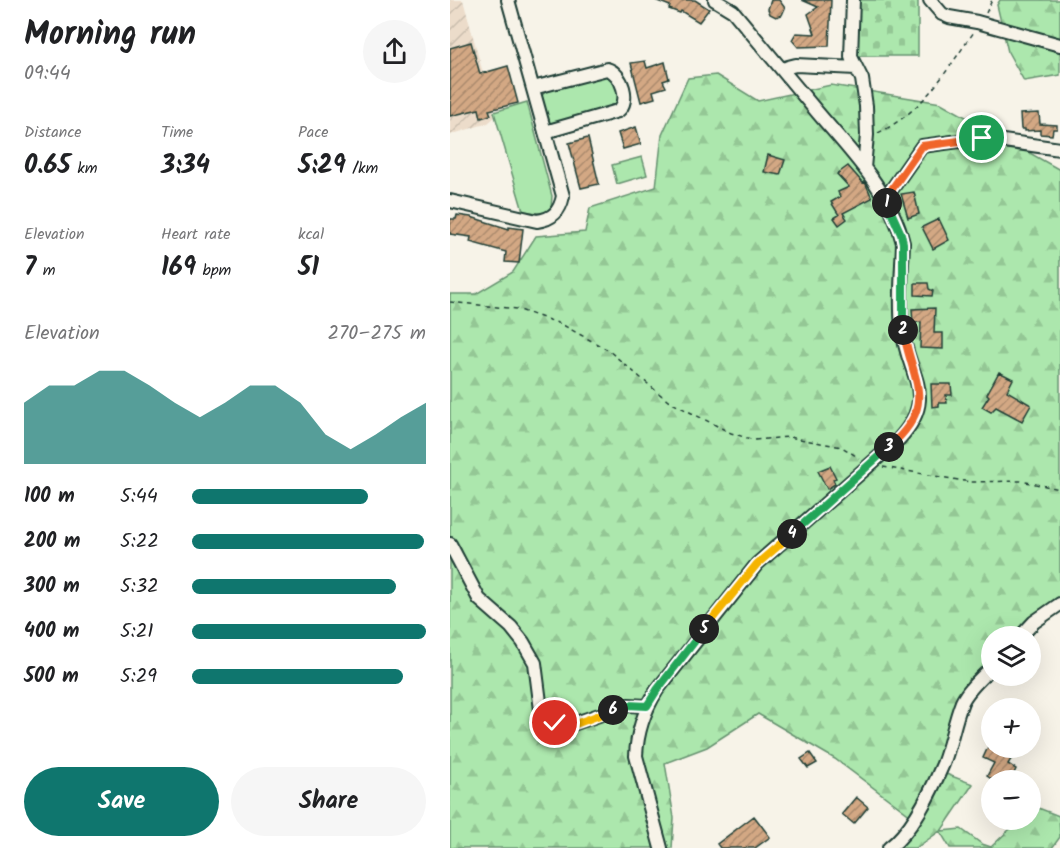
<!DOCTYPE html>
<html lang="en">
<head>
<meta charset="utf-8">
<style>
  body { margin:0; font-family:Kalam,sans-serif; background:#f6f6f6; color:#202124; height:100vh; display:flex; flex-direction:column; font-size:22px; white-space:nowrap }
  * { box-sizing:border-box; margin:0 }
  p { font-size:20px; color:#757577 }
  .icon { flex:none; width:33px; height:33px; fill:none; stroke:currentColor; stroke-width:2; stroke-linecap:round; stroke-linejoin:round }
  .map { position:relative; flex:1; overflow:hidden }
  .drawer { display:flex; flex-direction:column; background:#fff; width:450px }
  .drawer>* { flex:none }
  .buttons { position:absolute; left:531px; top:626px; display:grid; gap:12px }
  .buttons a { display:grid; place-items:center; width:60px; height:60px; border-radius:50%; background:#fff; box-shadow:0 6px 24px #0002; font-size:30px }
  .pin { position:absolute; display:grid; place-items:center; width:51px; height:51px; color:#fff; margin:-26px; border:3px solid #fff; border-radius:50%; box-shadow:0 2px 6px #0007 }
  .km { position:absolute; width:30px; height:30px; margin:-15px; border-radius:50%; background:#222; color:#fff; font-size:16px; line-height:30px; text-align:center }
  .round { display:grid; place-items:center; flex:none; width:63px; height:63px; border-radius:32px; background:#f6f6f6 }
  .overview { display:flex; align-items:center; justify-content:space-between; height:102px; padding:0 24px }
  h1 { font-size:33px; font-weight:700; line-height:45px }
  .metrics { display:grid; grid-template-columns:repeat(3,1fr); gap:9px; height:102px; padding:6px 24px }
  .metrics div { display:grid; align-content:center }
  .metrics b { font-size:26px; font-weight:700 }
  .metrics small { font-size:16px; font-weight:400 }
  .metrics p { font-size:16px }
  .chart { height:168px; padding:12px 24px }
  .chart p { display:flex; justify-content:space-between }
  .chart svg { width:100%; height:108px; margin-top:6px; fill:#0f766e; opacity:.7 }
  .button { display:flex; gap:12px; margin-top:auto; padding:12px 24px }
  .button a { flex:1; height:69px; border-radius:36px; background:#0f766e; color:#fff; font-size:24px; font-weight:700; line-height:69px; text-align:center }
  .button a+a { background:#f6f6f6; color:#202124 }
  ul { padding:0 24px; list-style:none; font-size:20px }
  li { display:grid; grid-template-columns:96px 72px 1fr; align-items:center; height:45px }
  li i { height:15px; border-radius:8px; background:#0f766e }
  main { display:flex; flex:1; min-height:0 }
  .map>svg:first-child { display:block }
</style>
</head>
<body>
<main>
<section class="drawer">
<div class="overview"><div><h1>Morning run</h1><p>09:44</p></div><a class="round"><svg class="icon" aria-label="share" viewBox="0 0 24 24"><path d="M12 15V3M7 8l5-5 5 5M5 13v7h14v-7"/></svg></a></div>
<div class="metrics">
<div><p>Distance</p><b>0.65<small> km</small></b></div>
<div><p>Time</p><b>3:34</b></div>
<div><p>Pace</p><b>5:29<small> /km</small></b></div>
</div>
<div class="metrics">
<div><p>Elevation</p><b>7<small> m</small></b></div>
<div><p>Heart rate</p><b>169<small> bpm</small></b></div>
<div><p>kcal</p><b>51</b></div>
</div>
<div class="chart"><p><span>Elevation</span>270–275 m</p>
<svg viewBox="0 0 160 44" preserveAspectRatio="none"><path d="M0 44V19L10 12L20 12L30 6L40 6L50 12L60 19L70 25L80 19L90 12L100 12L110 19L120 32L130 38L140 32L150 25L160 19V44z"/></svg>
</div>
<ul>
<li><b>100 m</b>5:44<i style="width:75%"></i></li>
<li><b>200 m</b>5:22<i style="width:99%"></i></li>
<li><b>300 m</b>5:32<i style="width:87%"></i></li>
<li><b>400 m</b>5:21<i style="width:100%"></i></li>
<li><b>500 m</b>5:29<i style="width:90%"></i></li>
</ul>
<div class="button"><a>Save</a><a>Share</a></div>
</section>
<div class="map">
<svg width="610" height="848" viewBox="0 0 610 848">
  <defs>
    <pattern id="industrial-furrows" width="10" height="10" patternUnits="userSpaceOnUse" patternTransform="scale(1.5)"><rect width="10" height="10" fill="#ecdcca"/><path d="M-1 1l2-2M0 10L10 0M9 11l2-2" fill="none" stroke="#cabeae"/></pattern>
    <pattern id="forest-firs" width="22" height="20" patternUnits="userSpaceOnUse" patternTransform="scale(1.5)"><rect width="22" height="20" fill="#ace7ad"/><path d="M5 1l3.5 6h-7zM16 11l3.5 6h-7z" fill="#94c795"/></pattern>
    <pattern id="cemetery-stones" width="16" height="16" patternUnits="userSpaceOnUse" patternTransform="scale(1.5)"><rect width="16" height="16" fill="#ace7ad"/><path d="M2 7V4a2 2 0 0 1 4 0v3zM10 15v-3a2 2 0 0 1 4 0v3z" fill="#94c795"/></pattern>
    <pattern id="building-hatch" width="6" height="6" patternUnits="userSpaceOnUse" patternTransform="scale(1.5)"><rect width="6" height="6" fill="#d3a884"/><path d="M-1 1l2-2M0 6l6-6M5 7l2-2" fill="none" stroke="#ab8a6d"/></pattern>
  </defs>
  <rect width="100%" height="100%" fill="#f7f3e8"/>
  <filter id="ink" filterUnits="userSpaceOnUse"><feTurbulence type="fractalNoise" baseFrequency=".0167" numOctaves="2"/><feDisplacementMap in="SourceGraphic" scale="12" xChannelSelector="R" yChannelSelector="G"/><feConvolveMatrix kernelMatrix="1 2 1 2 8 2 1 2 1" color-interpolation-filters="sRGB"/></filter>
  <g filter="url(#ink)">
    <!-- industrial -->
    <path fill="url(#industrial-furrows)" d="M 0,0 L 13,0 L 45,117 L 38,123 L 0,135 Z"/>
    <!-- grass -->
    <path fill="#ace7ad" stroke="#669270" stroke-width="1.5" d="M 156,73 L 162,74 L 171,99 L 167,107 L 104,125 L 99,124 L 90,98 L 95,92 Z
      M 77,102 L 102,196 L 101,208 L 98,212 L 88,213 L 73,211 L 44,112 Z
      M 192,157 L 197,175 L 167,184 L 162,165 Z"/>
    <!-- forest -->
    <path fill="url(#forest-firs)" stroke="#669270" stroke-width="1.5" d="M 550,0 L 610,0 L 610,75 L 574,81 L 558,52 L 547,5 Z
      M 266,75 L 308,101 L 381,85 L 491,103 L 610,170 L 610,610 L 577,636 L 542,636 L 541,668 L 512,701 L 465,819 L 385,759 L 308,714 L 257,747 L 215,763 L 224,818 L 222,848 L 0,848 L 0,294 L 26,294 L 63,272 L 86,236 L 135,232 L 140,208 L 206,187 L 212,135 L 238,78 Z
      M 496,774 L 523,784 L 491,831 L 511,829 L 532,844 L 541,847 L 560,829 L 568,819 L 580,819 L 581,805 L 609,816 L 610,837 L 602,848 L 500,848 L 490,831 L 466,848 L 450,848 L 478,808 Z"/>
    <!-- cemetery -->
    <path fill="url(#cemetery-stones)" stroke="#669270" stroke-width="1.5" d="M 406,0 L 468,0 L 468,56 L 406,56 Z"/>
    <!-- building -->
    <path fill="url(#building-hatch)" stroke="#1f3d34" stroke-width="1.5" d="M 205,0 L 245,0 L 259,9 L 249,22 L 231,11 L 230,13 L 219,9 L 220,6 Z
      M 321,0 L 329,0 L 335,8 L 332,15 L 326,17 L 320,14 L 318,9 Z
      M 352,0 L 381,0 L 379,46 L 348,47 L 342,40 L 346,33 L 365,34 L 358,14 L 368,7 Z
      M 21,42 L 30,74 L 58,66 L 68,103 L 39,110 L 41,115 L 31,118 L 29,109 L 0,116 L 0,48 Z
      M 195,61 L 197,68 L 215,62 L 219,79 L 213,81 L 216,87 L 203,91 L 205,98 L 191,102 L 181,63 Z
      M 589,113 L 590,124 L 607,125 L 607,129 L 603,129 L 602,135 L 590,134 L 590,130 L 575,131 L 575,129 L 571,129 L 570,114 Z
      M 186,127 L 191,144 L 173,149 L 168,133 Z
      M 138,138 L 149,184 L 131,188 L 119,143 Z
      M 318,155 L 335,160 L 330,175 L 314,172 Z
      M 398,166 L 413,183 L 415,182 L 422,198 L 393,213 L 397,219 L 389,225 L 384,218 L 389,215 L 381,202 L 390,197 L 388,192 L 399,187 L 387,174 Z
      M 464,192 L 469,214 L 458,218 L 451,194 Z
      M 7,215 L 21,217 L 59,229 L 59,227 L 73,229 L 69,263 L 55,262 L 56,252 L 20,242 L 21,237 L 0,234 L 0,219 L 6,219 Z
      M 489,219 L 499,240 L 483,249 L 472,227 Z
      M 465,283 L 478,283 L 479,289 L 483,291 L 482,296 L 465,295 Z
      M 485,308 L 484,333 L 493,333 L 493,349 L 470,348 L 471,322 L 463,323 L 462,309 Z
      M 549,372 L 563,379 L 557,391 L 581,405 L 572,421 L 546,407 L 541,412 L 532,407 L 539,396 L 537,394 Z
      M 481,384 L 501,384 L 502,395 L 496,395 L 497,403 L 489,403 L 489,406 L 482,407 Z
      M 380,466 L 386,478 L 383,479 L 385,484 L 377,489 L 368,471 Z
      M 538,747 L 547,747 L 563,756 L 558,764 L 566,769 L 561,780 L 543,780 L 537,776 L 544,763 L 533,758 Z
      M 360,753 L 367,763 L 358,768 L 351,759 Z
      M 406,797 L 418,807 L 404,824 L 392,814 Z
      M 304,816 L 320,837 L 305,848 L 270,848 L 267,844 Z"/>
    <g fill="none" stroke-linecap="round" stroke-linejoin="round">
      <defs>
        <path id="minor" d="M 403,0 L 401,57 L 412,79 L 416,106 L 417,135 L 414,168
          M 480,0 L 492,14 L 499,17 L 527,22 L 610,45
          M 333,71 L 338,67 L 346,65 L 406,68
          M 83,88 L 157,69 C 172,73 181,101 168,111 L 95,132
          M 435,199 L 472,146 L 532,138 L 610,149
          M 0,201 L 87,221 C 103,219 110,211 113,196 L 58,0
          M 0,544 L 29,599 L 61,627 L 73,642 L 85,663 L 91,710 L 97,717 L 105,723 L 120,725 L 178,705 L 197,706
          M 571,636 L 584,622 L 610,604
          M 211,848 L 186,756 C 187,731 194,711 207,690 L 307,564 L 449,439 C 490,394 456,375 452,327 C 449,300 452,271 453,243 C 441,192 401,152 368,113 C 340,79 311,45 283,11 L 265,0
          M 439,848 C 463,830 481,792 493,764 C 501,744 504,722 512,702 C 518,689 531,678 542,667"/>
      </defs>
      <!-- minor casing -->
      <use href="#minor" stroke="#1f3d34" stroke-width="16"/>
      <!-- path -->
      <path stroke="#1f3d34" stroke-width="1.5" stroke-dasharray="4.5 4.5" stroke-linecap="butt" d="M 536,13 L 542,0
        M 428,133 C 474,111 495,72 524,32
        M 0,302 L 67,309 L 111,324 L 158,350 L 218,401 L 281,433 L 304,440 L 339,437 L 392,447 L 409,458
        M 433,467 L 520,482 L 571,481 L 610,489"/>
      <!-- minor -->
      <use href="#minor" stroke="#f7f3e8" stroke-width="12"/>
    </g>
  </g>
  <g fill="none" stroke-linecap="round" stroke-linejoin="round" filter="url(#ink)">
    <defs>
      <path id="split-1" d="M 437,203 L 435,199 L 472,146 L 532,138"/>
      <path id="split-2" d="M 437,203 L 451,234 L 453,243 L 453,330"/>
      <path id="split-3" d="M 439,447 C 488,404 463,383 453,330"/>
      <path id="split-4" d="M 342,534 L 439,447"/>
      <path id="split-5" d="M 254,629 L 307,564 L 342,534"/>
      <path id="split-6" d="M 163,710 L 178,705 L 197,706 L 207,690 L 254,629"/>
      <path id="split-7" d="M 105,723 L 120,726 L 163,710"/>
    </defs>
    <!-- split-1 casing -->
    <use href="#split-1" stroke="#fff" stroke-width="12"/>
    <!-- split-2 casing -->
    <use href="#split-2" stroke="#fff" stroke-width="12"/>
    <!-- split-3 casing -->
    <use href="#split-3" stroke="#fff" stroke-width="12"/>
    <!-- split-4 casing -->
    <use href="#split-4" stroke="#fff" stroke-width="12"/>
    <!-- split-5 casing -->
    <use href="#split-5" stroke="#fff" stroke-width="12"/>
    <!-- split-6 casing -->
    <use href="#split-6" stroke="#fff" stroke-width="12"/>
    <!-- split-7 casing -->
    <use href="#split-7" stroke="#fff" stroke-width="12"/>
    <!-- split-1 -->
    <use href="#split-1" stroke="#f0652b" stroke-width="8"/>
    <!-- split-2 -->
    <use href="#split-2" stroke="#22a559" stroke-width="8"/>
    <!-- split-3 -->
    <use href="#split-3" stroke="#f0652b" stroke-width="8"/>
    <!-- split-4 -->
    <use href="#split-4" stroke="#22a559" stroke-width="8"/>
    <!-- split-5 -->
    <use href="#split-5" stroke="#f5b400" stroke-width="8"/>
    <!-- split-6 -->
    <use href="#split-6" stroke="#22a559" stroke-width="8"/>
    <!-- split-7 -->
    <use href="#split-7" stroke="#f5b400" stroke-width="8"/>
  </g>
</svg>
<div class="buttons">
<a><svg class="icon" aria-label="layers" viewBox="0 0 24 24"><path d="M12 4l9 5-9 5-9-5zM3 14l9 5 9-5"/></svg></a>
<a>+</a>
<a>−</a>
</div>
<div class="pin" style="left:532px;top:138px;background:#1e9e55"><svg class="icon" aria-label="arrive" viewBox="0 0 24 24"><path d="M6 21V4h12l-3 4 3 4H6"/></svg></div>
<div class="pin" style="left:105px;top:723px;background:#d93025"><svg class="icon" aria-label="check" viewBox="0 0 24 24"><path d="M5 12l5 5 9-10"/></svg></div>
<b class="km" style="left:437px;top:203px">1</b>
<b class="km" style="left:453px;top:330px">2</b>
<b class="km" style="left:439px;top:447px">3</b>
<b class="km" style="left:342px;top:534px">4</b>
<b class="km" style="left:254px;top:629px">5</b>
<b class="km" style="left:163px;top:710px">6</b>
</div>
</main>
</body>
</html>
